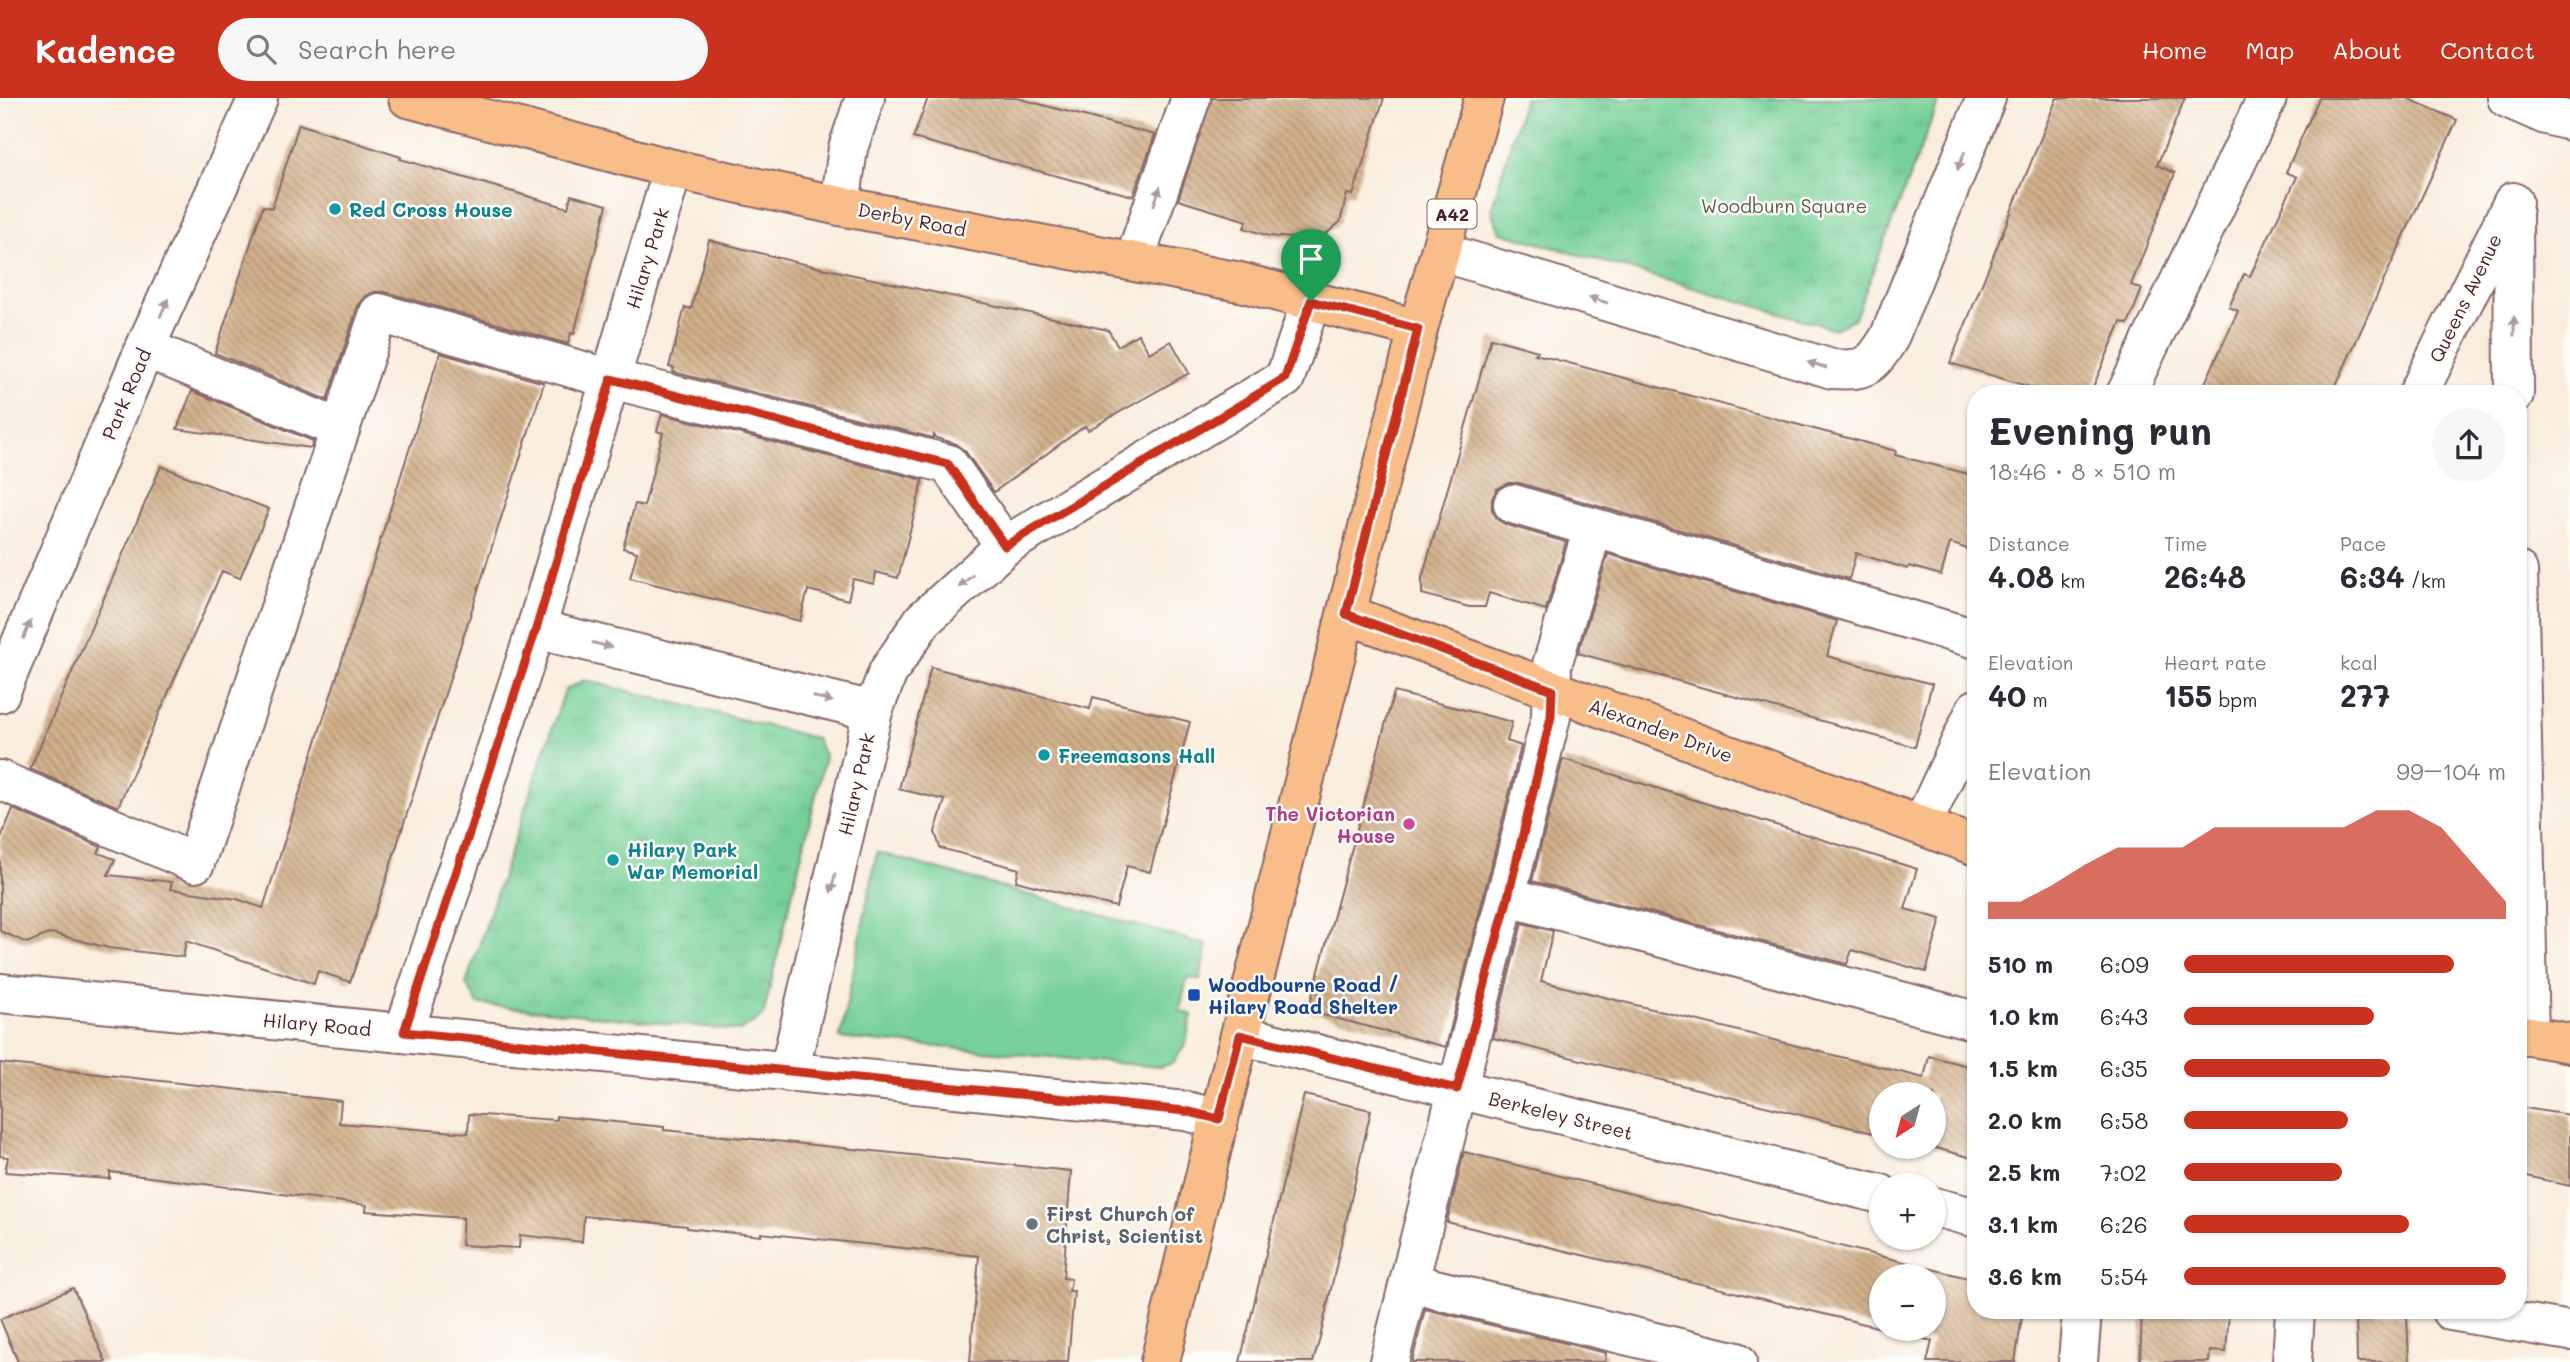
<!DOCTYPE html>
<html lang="en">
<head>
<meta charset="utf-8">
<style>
  body { margin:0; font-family:Mali,sans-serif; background:#f7f7f7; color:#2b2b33; height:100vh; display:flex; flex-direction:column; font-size:26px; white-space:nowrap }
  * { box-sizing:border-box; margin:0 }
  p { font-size:23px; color:#7c7c81 }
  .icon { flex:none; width:38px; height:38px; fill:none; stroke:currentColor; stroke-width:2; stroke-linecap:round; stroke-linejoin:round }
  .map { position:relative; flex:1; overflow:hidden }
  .panel { position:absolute; left:1967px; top:287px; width:560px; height:934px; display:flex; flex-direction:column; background:#fff; border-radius:28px; box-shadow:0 2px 5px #0004 }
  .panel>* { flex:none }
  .needle { width:46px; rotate:216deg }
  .controls { position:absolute; left:1869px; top:984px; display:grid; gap:14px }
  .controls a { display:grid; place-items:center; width:77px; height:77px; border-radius:50%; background:#fff; box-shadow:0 2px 5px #0004; font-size:35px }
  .pin { position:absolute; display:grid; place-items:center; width:60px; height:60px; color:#fff; margin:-72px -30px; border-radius:50% 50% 50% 0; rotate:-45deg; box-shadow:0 0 7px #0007 }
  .pin .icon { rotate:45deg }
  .round { display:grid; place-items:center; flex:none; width:74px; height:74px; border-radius:37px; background:#f7f7f7 }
  .overview { display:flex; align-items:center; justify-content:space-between; height:119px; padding:0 21px }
  h1 { font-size:38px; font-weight:700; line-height:52px }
  .stats { display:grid; grid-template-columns:repeat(3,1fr); gap:10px; height:119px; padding:7px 21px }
  .stats div { display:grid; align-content:center }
  .stats b { font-size:30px; font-weight:700 }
  .stats small { font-size:19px; font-weight:400 }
  .stats p { font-size:19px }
  .chart { height:196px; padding:14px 21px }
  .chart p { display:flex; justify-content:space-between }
  .chart svg { width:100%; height:126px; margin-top:7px; fill:#c8321e; opacity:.7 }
  ul { padding:0 21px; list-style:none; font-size:23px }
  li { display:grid; grid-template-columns:112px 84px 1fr; align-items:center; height:52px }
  li i { height:18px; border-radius:9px; background:#c8321e }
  header { display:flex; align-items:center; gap:42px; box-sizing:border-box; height:98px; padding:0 35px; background:#c8321e; color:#fff }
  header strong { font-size:33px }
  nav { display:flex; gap:38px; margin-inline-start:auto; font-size:24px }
  .search { width:490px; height:63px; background:#f7f7f7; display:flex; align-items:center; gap:18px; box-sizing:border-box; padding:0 24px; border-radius:38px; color:#7c7c81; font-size:26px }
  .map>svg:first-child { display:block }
</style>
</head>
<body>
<header>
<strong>Kadence</strong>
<div class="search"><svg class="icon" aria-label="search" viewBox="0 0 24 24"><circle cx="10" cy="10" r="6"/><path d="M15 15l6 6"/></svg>Search here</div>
<nav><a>Home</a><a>Map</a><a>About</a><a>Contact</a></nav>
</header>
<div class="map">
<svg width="2570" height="1264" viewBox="0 0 2570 1264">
  <defs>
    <pattern id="park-tufts" width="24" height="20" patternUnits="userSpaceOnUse" patternTransform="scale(1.75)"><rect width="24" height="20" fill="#76d098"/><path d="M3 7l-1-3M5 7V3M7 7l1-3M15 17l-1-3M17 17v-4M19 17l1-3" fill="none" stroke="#68b283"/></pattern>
    <pattern id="building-back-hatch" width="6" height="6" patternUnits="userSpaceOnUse" patternTransform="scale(1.75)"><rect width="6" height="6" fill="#d1b08a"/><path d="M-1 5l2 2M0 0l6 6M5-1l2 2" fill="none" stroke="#ac8f71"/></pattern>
  </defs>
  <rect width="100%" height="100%" fill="#fdfcf7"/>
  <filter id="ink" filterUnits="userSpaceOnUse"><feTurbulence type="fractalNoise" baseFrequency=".0143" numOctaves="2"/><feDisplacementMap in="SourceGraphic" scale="14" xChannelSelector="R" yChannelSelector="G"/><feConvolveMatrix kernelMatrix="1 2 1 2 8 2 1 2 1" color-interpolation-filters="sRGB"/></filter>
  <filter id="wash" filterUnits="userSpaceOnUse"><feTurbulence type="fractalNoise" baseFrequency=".00686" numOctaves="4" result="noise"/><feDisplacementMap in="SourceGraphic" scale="28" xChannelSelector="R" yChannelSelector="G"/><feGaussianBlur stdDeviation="1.57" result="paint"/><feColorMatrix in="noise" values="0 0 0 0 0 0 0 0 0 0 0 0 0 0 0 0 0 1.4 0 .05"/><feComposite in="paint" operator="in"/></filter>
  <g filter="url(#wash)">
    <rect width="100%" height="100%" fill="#f9eddd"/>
    <!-- park -->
    <path fill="url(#park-tufts)" stroke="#607862" stroke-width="2" d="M 1524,0 L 1940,0 L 1855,220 L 1835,231 L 1500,134 L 1491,112 Z
      M 584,582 L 816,640 L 825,659 L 763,918 L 740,933 L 478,906 L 466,886 L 565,592 Z"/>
    <!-- garden -->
    <path fill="#76d098" stroke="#607862" stroke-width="2" d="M 877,754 L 1207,847 L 1200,882 L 1187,880 L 1180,913 L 1192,917 L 1185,947 L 1173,965 L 1160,969 L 840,940 Z"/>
    <g id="blocks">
      <!-- building -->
      <path fill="url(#building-back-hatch)" d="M 928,0 L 1017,0 L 1155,37 L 1133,98 L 913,40 Z
        M 1212,0 L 1384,0 L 1353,97 L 1347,96 L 1340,124 L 1327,135 L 1308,141 L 1269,138 L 1244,130 L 1247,123 L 1178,102 Z
        M 2057,0 L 2185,0 L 2157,67 L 2175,75 L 2131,187 L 2142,191 L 2128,226 L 2121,224 L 2090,296 L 2054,296 L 1950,265 Z
        M 2319,0 L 2407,0 L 2457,22 L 2332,296 L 2200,296 L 2238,213 L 2229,209 L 2244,176 L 2250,178 L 2297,79 L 2286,74 Z
        M 299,26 L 401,59 L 400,61 L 568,110 L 571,97 L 607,107 L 574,236 L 571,235 L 568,246 L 385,194 L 375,194 L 365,198 L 358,208 L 327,302 L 215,255 L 263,108 L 272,110 Z
        M 709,142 L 799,165 L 1108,232 L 1118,248 L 1138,236 L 1149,255 L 1171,243 L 1189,275 L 1088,332 L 1085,328 L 994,394 L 965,353 L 954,345 L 936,340 L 934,337 L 933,340 L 673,274 L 674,270 L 669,269 L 685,209 L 691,211 Z
        M 1491,240 L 1538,253 L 1535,256 L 1896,353 L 1895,357 L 1976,378 L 1976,454 L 1950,445 L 1941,477 L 1909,468 L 1908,471 L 1856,455 L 1849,481 L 1519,385 L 1508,385 L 1497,391 L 1492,401 L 1492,412 L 1498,422 L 1507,427 L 1566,444 L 1546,512 L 1489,495 L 1485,509 L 1469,509 L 1422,496 L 1422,480 Z
        M 440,255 L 544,285 L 383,791 L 350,884 L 318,873 L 314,886 L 186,843 L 183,859 L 109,850 L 51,835 L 27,845 L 0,833 L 0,742 L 13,711 L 101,749 L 98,755 L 115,761 L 108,777 L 172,784 L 170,791 L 237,801 L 263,810 Z
        M 192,293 L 313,343 L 311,350 L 177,331 Z
        M 662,316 L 923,382 L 898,480 L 876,474 L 874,486 L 853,481 L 848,502 L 808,492 L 800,523 L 630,480 L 637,454 L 623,450 L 635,406 L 644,408 L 663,335 L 657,333 Z
        M 161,368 L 269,411 L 240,480 L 222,473 L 118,709 L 30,671 Z
        M 1608,456 L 1837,523 L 1827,558 L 1932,586 L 1915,649 L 1578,555 Z
        M 931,569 L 1090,611 L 1093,599 L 1190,624 L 1150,774 L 1127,768 L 1116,809 L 1016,783 L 1019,771 L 940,750 L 935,734 L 945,702 L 899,691 Z
        M 1394,594 L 1512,624 L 1507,643 L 1521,648 L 1446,949 L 1308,913 Z
        M 1563,661 L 1917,771 L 1905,811 L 1941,821 L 1926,874 L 1852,852 L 1847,866 L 1532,783 Z
        M 1522,825 L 1553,833 L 1541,883 L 1924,980 L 1929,958 L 1976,970 L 1976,1061 L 1928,1048 L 1934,1048 L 1934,996 L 1881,996 L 1881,1037 L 1493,940 Z
        M 0,965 L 341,1003 L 339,1025 L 468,1035 L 469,1016 L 556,1022 L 556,1018 L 664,1029 L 664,1032 L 1071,1073 L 1063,1180 L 1071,1181 L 1069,1193 L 1074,1193 L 1068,1264 L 970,1264 L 979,1158 L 761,1135 L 761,1138 L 687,1130 L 687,1128 L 584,1118 L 582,1144 L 520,1137 L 519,1150 L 461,1147 L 463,1120 L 366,1113 L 367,1107 L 110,1074 L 110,1081 L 5,1074 L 8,1059 L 0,1058 Z
        M 1304,997 L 1371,1012 L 1320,1240 L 1313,1264 L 1240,1264 Z
        M 2518,1009 L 2570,1017 L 2570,1088 L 2518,1076 Z
        M 1464,1054 L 1976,1182 L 1976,1213 L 2023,1213 L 2015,1264 L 1927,1264 L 1932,1243 L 1882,1230 L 1934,1230 L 1934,1178 L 1881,1178 L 1881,1230 L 1447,1124 Z
        M 73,1190 L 106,1264 L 18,1264 L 0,1221 Z
        M 1425,1211 L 1606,1255 L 1605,1264 L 1412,1264 Z
        M 2142,1213 L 2229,1213 L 2226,1254 L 2210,1253 L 2209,1264 L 2140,1264 Z
        M 2356,1213 L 2373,1213 L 2407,1218 L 2409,1264 L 2357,1264 Z"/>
    </g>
  </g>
  <g filter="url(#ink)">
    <use href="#blocks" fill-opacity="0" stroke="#876769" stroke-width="2"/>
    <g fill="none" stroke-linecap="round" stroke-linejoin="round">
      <defs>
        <path id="minor" d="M 2507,0 L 2546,17 L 2570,23
          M 840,108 L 848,50 L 865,0
          M 2513,112 L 2514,296
          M 1441,154 L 1832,271 C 1866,273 1871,269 1889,240 L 1986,0
          M 1134,163 L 1191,0
          M 145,250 L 340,331
          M 2126,296 L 2267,0
          M 2418,296 L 2513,104
          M 1513,406 L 1976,541
          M 2518,473 L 2529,938
          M 536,531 L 873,613 L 789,974
          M 0,595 L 145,250 L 258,0
          M 873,613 L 888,574 L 923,522 L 1005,448 L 1285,280 L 1311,203
          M 0,682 L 195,765 L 379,215 L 611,281 L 948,366 L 1005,448
          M 1922,727 L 1976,611
          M 1508,799 L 1976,923
          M 0,895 L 1186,1013 L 1219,1021
          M 404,934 L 536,531 L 673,71
          M 1240,937 L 1881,1096
          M 1934,1109 L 1976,1120
          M 1410,1185 L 1737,1264
          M 2451,1213 L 2570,1233
          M 1389,1264 L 1551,619 L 1552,567 L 1593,430
          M 2078,1264 L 2082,1213
          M 2292,1264 L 2295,1213"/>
        <path id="major" d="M 408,0 L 673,71 L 840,108 L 1240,184 L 1418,231
          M 1346,516 L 1976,748
          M 2518,936 L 2570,945
          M 1160,1264 L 1219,1021 L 1418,231 L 1484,0"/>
      </defs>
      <!-- minor casing -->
      <use href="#minor" stroke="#876769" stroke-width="42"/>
      <!-- major casing -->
      <use href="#major" stroke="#876769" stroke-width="42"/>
      <!-- minor -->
      <use href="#minor" stroke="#fff" stroke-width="38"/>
      <!-- major -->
      <use href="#major" stroke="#f8bd89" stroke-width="38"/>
    </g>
    <!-- one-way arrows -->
    <defs><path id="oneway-solid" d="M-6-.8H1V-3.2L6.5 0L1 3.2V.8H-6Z" transform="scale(1.75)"/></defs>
    <g fill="#ae9aa0">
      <use href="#oneway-solid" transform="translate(1961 63) rotate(112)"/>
      <use href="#oneway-solid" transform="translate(1157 98) rotate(-71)"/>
      <use href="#oneway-solid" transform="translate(1598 202) rotate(-163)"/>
      <use href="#oneway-solid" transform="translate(164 210) rotate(-66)"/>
      <use href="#oneway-solid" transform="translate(2514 228) rotate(-90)"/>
      <use href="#oneway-solid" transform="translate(1817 267) rotate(-163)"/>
      <use href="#oneway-solid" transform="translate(966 483) rotate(138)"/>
      <use href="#oneway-solid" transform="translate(27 532) rotate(-67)"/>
      <use href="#oneway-solid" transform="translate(602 547) rotate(14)"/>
      <use href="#oneway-solid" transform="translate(823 601) rotate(14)"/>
      <use href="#oneway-solid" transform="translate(833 785) rotate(103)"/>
    </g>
  </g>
  <g fill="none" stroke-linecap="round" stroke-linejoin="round" filter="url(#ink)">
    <defs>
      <path id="route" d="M 1311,203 L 1418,231 L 1346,516 L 1552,592 L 1551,619 L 1508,799 L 1457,991 L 1240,937 L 1219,1021 L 1185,1013 L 404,934 L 536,531 L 611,281 L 948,366 L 1005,448 L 1285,280 Z"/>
    </defs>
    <!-- route casing -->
    <use href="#route" stroke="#fff" stroke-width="14"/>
    <!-- route -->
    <use href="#route" stroke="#c8321e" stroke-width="9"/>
  </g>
  <!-- markers -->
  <g fill="#0f9aa8" stroke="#fdfcf7" stroke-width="2.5">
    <circle cx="335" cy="111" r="7"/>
    <circle cx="1044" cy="657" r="7"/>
    <circle cx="613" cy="762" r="7"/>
  </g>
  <circle fill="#d1479c" stroke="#fdfcf7" stroke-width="2.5" cx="1409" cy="726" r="7"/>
  <rect fill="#1a4fb4" stroke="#fdfcf7" stroke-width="2.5" x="1187" y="890" width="14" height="14" rx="3.5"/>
  <circle fill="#6b7280" stroke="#fdfcf7" stroke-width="2.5" cx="1032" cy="1126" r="7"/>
  <g text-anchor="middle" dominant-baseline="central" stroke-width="5" stroke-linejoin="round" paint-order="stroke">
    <!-- shield labels -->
    <rect fill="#fdfcf7" stroke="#806168" stroke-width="2" x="1427.5" y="101.5" width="49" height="29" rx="5"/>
    <g font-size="18" font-weight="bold" fill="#4a1f2b">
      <text x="1452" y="116">A42</text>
    </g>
    <!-- park labels -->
    <g font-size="19" fill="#595d51" stroke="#fdfcf7">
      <text x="1784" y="107">Woodburn Square</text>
    </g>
    <!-- culture labels -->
    <g font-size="19" font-weight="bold" fill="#0d838f" stroke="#fdfcf7" text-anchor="start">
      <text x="349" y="111">Red Cross House</text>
      <text x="1058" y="657">Freemasons Hall</text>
      <text x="627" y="751">Hilary Park<tspan x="627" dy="22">War Memorial</tspan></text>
    </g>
    <!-- street labels -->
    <g font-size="19" fill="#4a1f2b" stroke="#fdfcf7">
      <text transform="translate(912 121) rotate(11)">Derby Road</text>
      <text transform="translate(647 160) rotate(-73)">Hilary Park</text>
      <text transform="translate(2465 200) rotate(-64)">Queens Avenue</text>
      <text transform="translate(126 296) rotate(-67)">Park Road</text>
      <text transform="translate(1661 632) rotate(20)">Alexander Drive</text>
      <text transform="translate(856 686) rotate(-77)">Hilary Park</text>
      <text transform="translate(317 926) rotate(5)">Hilary Road</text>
      <text transform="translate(1561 1017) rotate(14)">Berkeley Street</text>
    </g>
    <!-- hotel labels -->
    <g font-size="19" font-weight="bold" fill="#b23c85" stroke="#fdfcf7" text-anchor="end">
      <text x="1395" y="715">The Victorian<tspan x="1395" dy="22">House</tspan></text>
    </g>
    <!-- transit labels -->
    <g font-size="19" font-weight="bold" fill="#164399" stroke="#fdfcf7" text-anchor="start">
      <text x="1208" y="886">Woodbourne Road /<tspan x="1208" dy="22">Hilary Road Shelter</tspan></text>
    </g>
    <!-- worship labels -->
    <g font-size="19" font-weight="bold" fill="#5b616d" stroke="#fdfcf7" text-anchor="start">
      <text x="1046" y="1115">First Church of<tspan x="1046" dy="22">Christ, Scientist</tspan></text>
    </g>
  </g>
</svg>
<div class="controls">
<a><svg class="needle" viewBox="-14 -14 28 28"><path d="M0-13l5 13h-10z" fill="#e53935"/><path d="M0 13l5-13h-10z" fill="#7c7c81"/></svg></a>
<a>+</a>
<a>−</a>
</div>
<div class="pin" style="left:1311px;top:203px;background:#1e9e55"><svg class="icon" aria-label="arrive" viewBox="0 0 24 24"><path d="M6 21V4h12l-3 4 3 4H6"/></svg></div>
<section class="panel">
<div class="overview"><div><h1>Evening run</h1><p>18:46 · 8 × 510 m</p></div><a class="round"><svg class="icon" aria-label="share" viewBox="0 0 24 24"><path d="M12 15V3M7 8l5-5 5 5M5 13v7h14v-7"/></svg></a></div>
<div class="stats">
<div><p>Distance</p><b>4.08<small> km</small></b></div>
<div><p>Time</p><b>26:48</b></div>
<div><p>Pace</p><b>6:34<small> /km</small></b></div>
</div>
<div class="stats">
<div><p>Elevation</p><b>40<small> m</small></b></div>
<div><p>Heart rate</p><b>155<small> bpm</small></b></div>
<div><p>kcal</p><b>277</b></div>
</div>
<div class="chart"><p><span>Elevation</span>99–104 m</p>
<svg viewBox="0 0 160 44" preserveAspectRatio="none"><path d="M0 44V38L10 38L20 32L30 25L40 19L50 19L60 19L70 12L80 12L90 12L100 12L110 12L120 6L130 6L140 12L150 25L160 38V44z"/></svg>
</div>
<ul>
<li><b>510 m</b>6:09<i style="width:84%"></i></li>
<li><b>1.0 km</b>6:43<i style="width:59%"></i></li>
<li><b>1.5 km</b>6:35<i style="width:64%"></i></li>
<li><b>2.0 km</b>6:58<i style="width:51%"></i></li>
<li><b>2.5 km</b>7:02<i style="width:49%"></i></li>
<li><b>3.1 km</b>6:26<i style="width:70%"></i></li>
<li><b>3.6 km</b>5:54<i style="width:100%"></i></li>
</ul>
</section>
</div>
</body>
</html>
